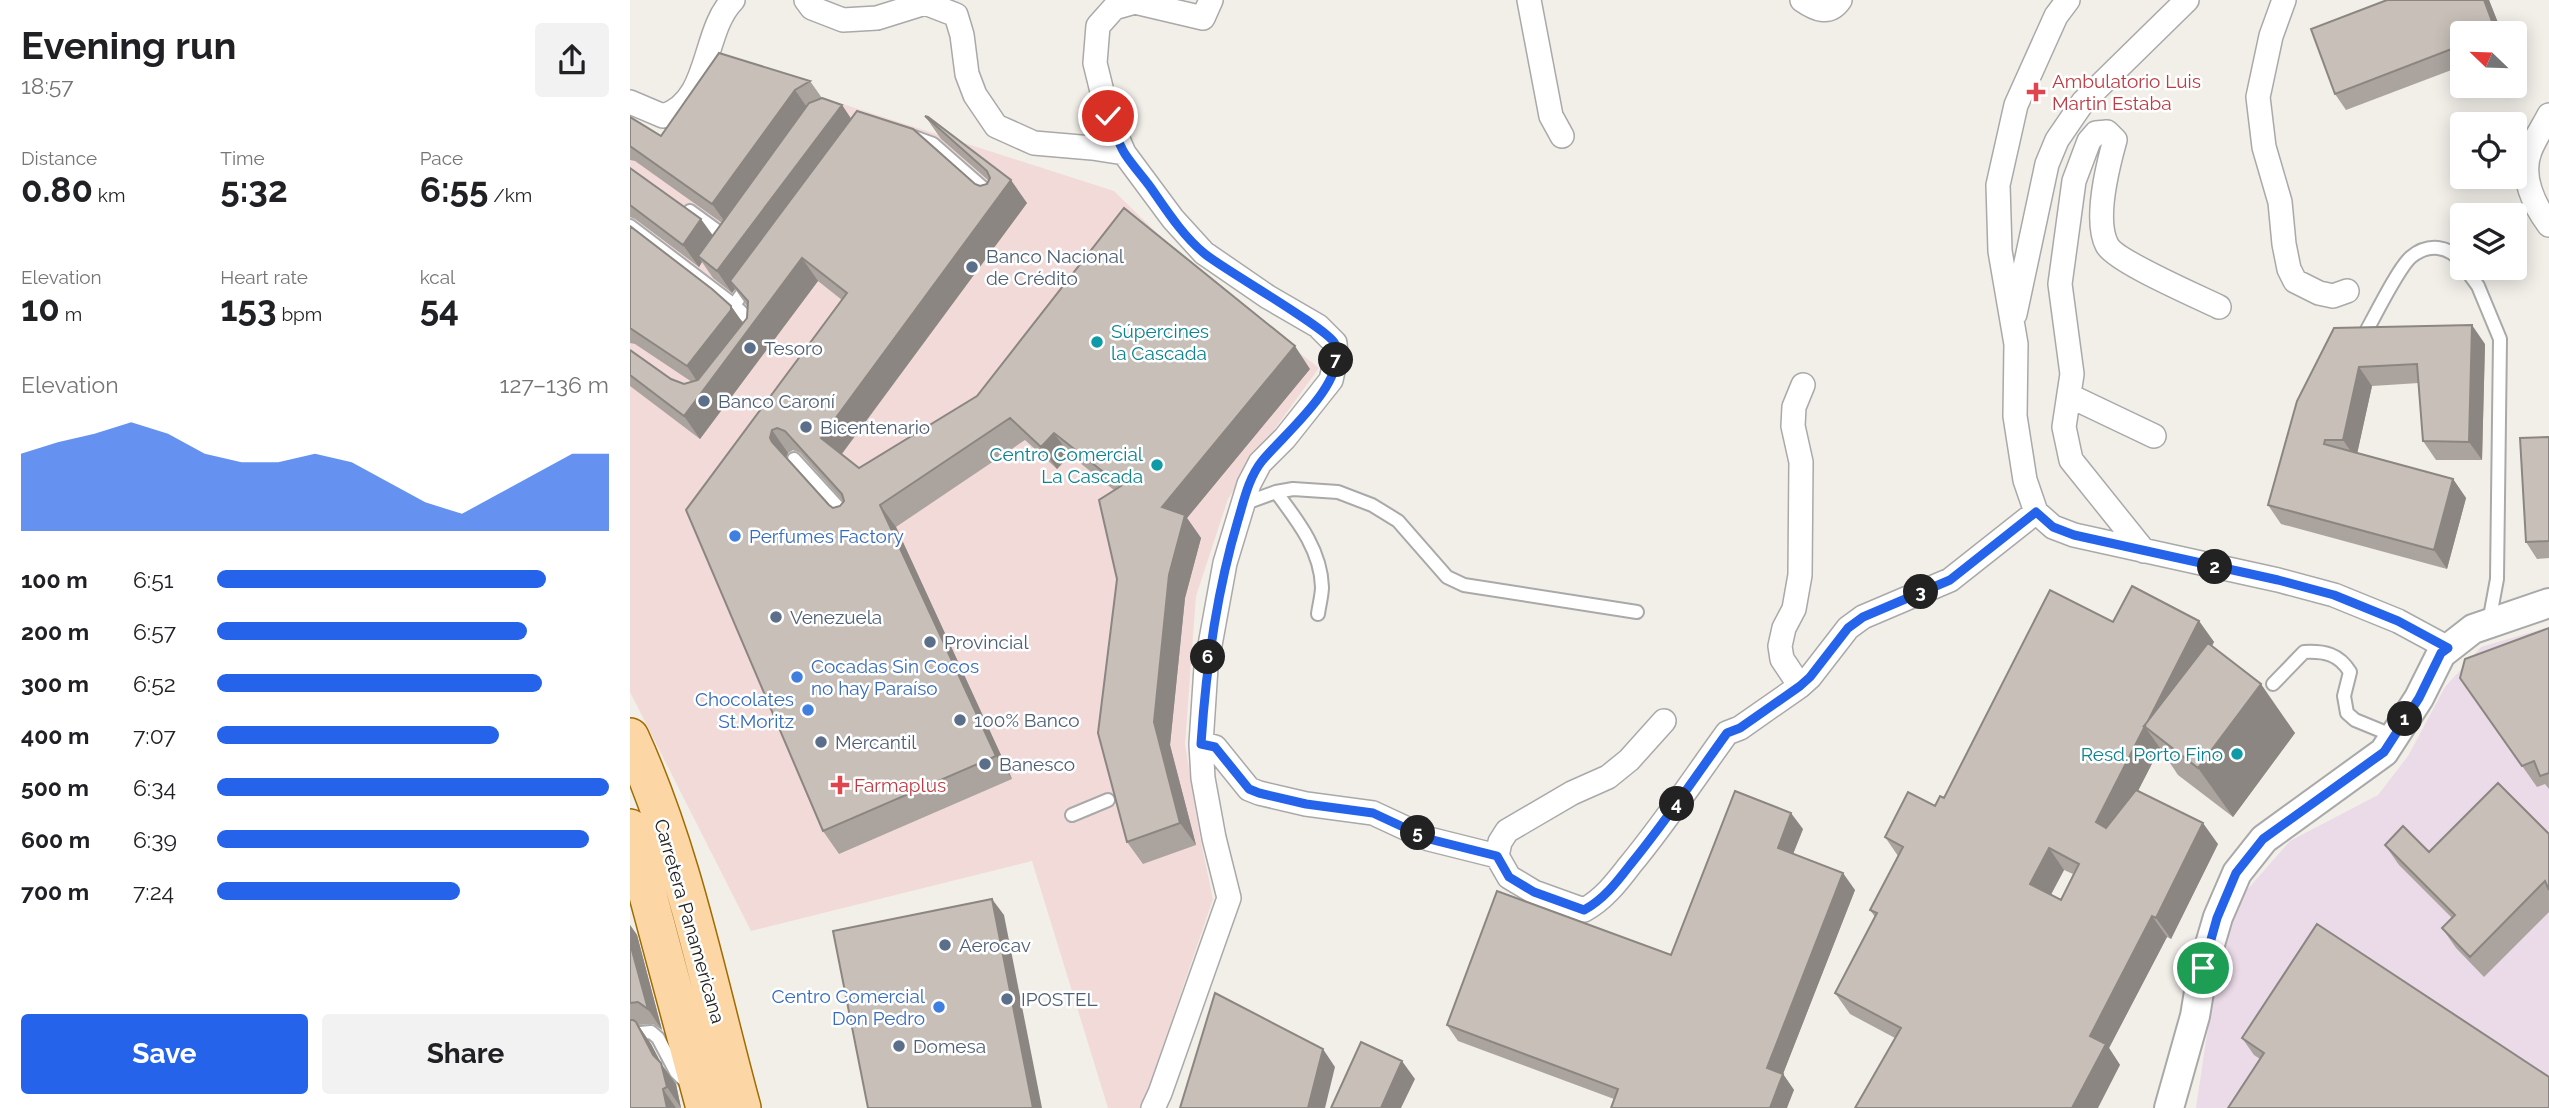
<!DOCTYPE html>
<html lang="en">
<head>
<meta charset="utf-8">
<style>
  body { margin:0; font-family:Raleway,sans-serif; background:#f2f2f2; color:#202124; height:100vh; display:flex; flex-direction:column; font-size:26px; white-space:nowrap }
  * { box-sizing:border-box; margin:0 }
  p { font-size:23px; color:#757577 }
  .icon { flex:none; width:38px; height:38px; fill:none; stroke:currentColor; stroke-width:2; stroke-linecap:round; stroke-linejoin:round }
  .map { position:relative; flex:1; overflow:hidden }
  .sheet { display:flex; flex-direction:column; background:#fff; width:630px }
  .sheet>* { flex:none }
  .needle { width:46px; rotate:293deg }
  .fabs { position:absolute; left:1820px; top:21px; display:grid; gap:14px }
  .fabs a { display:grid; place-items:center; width:77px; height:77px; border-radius:7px; background:#fff; box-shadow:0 4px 18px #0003; font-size:35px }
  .pin { position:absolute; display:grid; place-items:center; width:60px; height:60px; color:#fff; margin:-30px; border:4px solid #fff; border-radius:50%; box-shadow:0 2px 7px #0007 }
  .km { position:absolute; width:35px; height:35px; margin:-18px; border-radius:50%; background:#222; color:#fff; font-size:19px; line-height:35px; text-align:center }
  .round { display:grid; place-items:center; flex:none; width:74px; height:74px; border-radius:7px; background:#f2f2f2 }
  .summary { display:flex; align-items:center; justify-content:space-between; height:119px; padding:0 21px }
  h1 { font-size:38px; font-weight:700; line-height:52px }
  .figures { display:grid; grid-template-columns:repeat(3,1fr); gap:10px; height:119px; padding:7px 21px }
  .figures div { display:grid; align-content:center }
  .figures b { font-size:35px; font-weight:700 }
  .figures small { font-size:19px; font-weight:400 }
  .figures p { font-size:19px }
  .chart { height:196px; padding:14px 21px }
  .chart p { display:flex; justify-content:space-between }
  .chart svg { width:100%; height:126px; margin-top:7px; fill:#2563eb; opacity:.7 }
  .button { display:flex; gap:14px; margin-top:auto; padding:14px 21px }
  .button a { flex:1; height:80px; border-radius:7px; background:#2563eb; color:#fff; font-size:28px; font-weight:700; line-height:80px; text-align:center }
  .button a+a { background:#f2f2f2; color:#202124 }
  ul { padding:0 21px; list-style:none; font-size:23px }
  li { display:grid; grid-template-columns:112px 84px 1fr; align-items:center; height:52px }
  li i { height:18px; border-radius:9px; background:#2563eb }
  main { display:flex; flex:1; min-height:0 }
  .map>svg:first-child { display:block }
</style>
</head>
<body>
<main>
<section class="sheet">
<div class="summary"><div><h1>Evening run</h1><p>18:57</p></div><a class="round"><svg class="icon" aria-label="share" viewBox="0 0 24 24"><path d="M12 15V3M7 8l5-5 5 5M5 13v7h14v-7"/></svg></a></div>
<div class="figures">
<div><p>Distance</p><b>0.80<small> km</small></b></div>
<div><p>Time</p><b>5:32</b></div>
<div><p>Pace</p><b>6:55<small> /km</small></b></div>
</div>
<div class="figures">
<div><p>Elevation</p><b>10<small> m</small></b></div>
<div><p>Heart rate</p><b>153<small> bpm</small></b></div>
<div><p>kcal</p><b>54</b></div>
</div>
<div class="chart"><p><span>Elevation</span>127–136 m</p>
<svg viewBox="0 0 160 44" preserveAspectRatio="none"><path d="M0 44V17L10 13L20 10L30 6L40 10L50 17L60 20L70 20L80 17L90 20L100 27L110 34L120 38L130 31L140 24L150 17L160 17V44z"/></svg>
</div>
<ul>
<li><b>100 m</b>6:51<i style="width:84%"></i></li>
<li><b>200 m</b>6:57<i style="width:79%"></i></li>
<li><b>300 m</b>6:52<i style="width:83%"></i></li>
<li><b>400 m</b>7:07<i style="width:72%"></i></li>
<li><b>500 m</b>6:34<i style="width:100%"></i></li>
<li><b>600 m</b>6:39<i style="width:95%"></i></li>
<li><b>700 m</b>7:24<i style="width:62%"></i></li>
</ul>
<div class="button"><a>Save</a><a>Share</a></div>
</section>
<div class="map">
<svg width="1919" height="1108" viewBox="0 0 1919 1108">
  <rect width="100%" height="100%" fill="#f2efe9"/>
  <!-- commercial -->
  <path fill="#f2dad9" d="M 104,69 L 484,191 L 572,277 L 689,368 L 633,445 L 598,499 L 566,596 L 555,744 L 570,837 L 583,899 L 512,1108 L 478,1108 L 402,861 L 121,931 L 0,692 L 0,127 L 46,155 Z"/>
  <!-- industrial -->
  <path fill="#ebdbe8" d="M 1919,627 L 1919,1108 L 1566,1108 L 1590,946 L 1616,891 L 1660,841 L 1748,795 L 1778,756 L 1815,687 L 1851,647 Z"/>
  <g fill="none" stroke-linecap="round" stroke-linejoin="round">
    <defs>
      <path id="service" d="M 281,136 L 303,144 L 361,195
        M 60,211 L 93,235 L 101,235
        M 0,226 L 104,305 L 118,285
        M 1835,268 L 1848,286 L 1870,339 L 1867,579 L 1859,622
        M 104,305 L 125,325 L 125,330
        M 1733,337 C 1743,320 1768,268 1781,257 C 1798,243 1819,245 1832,263
        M 164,459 L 218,518
        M 646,492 C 667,520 691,550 692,587 C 692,595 689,606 688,614
        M 613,504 L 646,492 L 663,489 L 708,492 L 742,505 L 768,521 L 817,577 L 834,585 L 1007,612
        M 1643,684 L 1674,652 C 1695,651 1709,654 1720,672 L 1714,696 L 1717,713 L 1725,720 L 1764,736
        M 442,815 L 478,800
        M 0,1034 L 21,1032 L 28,1038 L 46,1072 L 56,1082"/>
      <path id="minor" d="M 176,0 L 182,8 L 213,20 L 247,18 L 295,3 L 326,15 L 332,35 L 337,74 L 345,95 L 366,126 L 404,143 L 462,148 L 494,153
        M 899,0 L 921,116 L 932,136
        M 1172,0 C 1185,9 1199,16 1210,0
        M 1438,0 L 1426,16 L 1386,105 L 1368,185 L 1370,251 L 1386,344 L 1385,416 L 1395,480 L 1406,512 L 1423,527 L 1444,535 L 1648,580 L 1704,595 L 1768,621 L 1818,648
        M 1654,0 L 1641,36 L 1628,97 L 1634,147 L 1650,202 L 1654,244 L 1659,269 L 1665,281 L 1689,293 L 1703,296 L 1717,291
        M 0,102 L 33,116 C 81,102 72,31 103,0
        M 1919,115 C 1913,127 1905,138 1900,151 C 1890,176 1904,205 1919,225
        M 1385,314 L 1417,164 L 1427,140 L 1453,102 L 1557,0
        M 1440,396 L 1524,436
        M 1514,551 L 1441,460 L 1434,427 L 1442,374 L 1430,284 L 1444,181 L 1459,141 L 1466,133 L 1477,132 L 1485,140 C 1478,165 1464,220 1477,245 C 1485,261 1569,297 1589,307
        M 1170,686 L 1152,659 L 1150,646 L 1154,628 L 1164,609 L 1170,575 L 1171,462 L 1163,426 L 1164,407 L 1173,385
        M 571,744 L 585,747 L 619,789 L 629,793 L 676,804 L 743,813 L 799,839 L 867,856 L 879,877 L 904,892 L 954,910 C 973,900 987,882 1000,865 C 1035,823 1065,777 1097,733 L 1110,728 L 1170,686 L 1180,677 L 1218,628 L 1233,617 L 1320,580 L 1406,512
        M 867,856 L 870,842 L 877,831 L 942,793 L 978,777 L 999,760 L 1034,721
        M 523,1108 L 530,1093 L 599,898 L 584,838 L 573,778 L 571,744 L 576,667 L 595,563 L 619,484 L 630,463 L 655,438 L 701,380 L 706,358 L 705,343 L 688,326 L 638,297 L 574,253 L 543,219 L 494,153 L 478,116 L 465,63 L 468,26 L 484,8 L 505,2 L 573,18 L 581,0"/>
      <path id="tertiary" d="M 1539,1108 L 1565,1016 L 1573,968 L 1588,917 L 1607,873 L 1634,839 L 1754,752 L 1789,698 L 1811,654 L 1843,629 L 1919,603"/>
      <path id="primary" d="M 0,737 C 54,855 78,984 112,1108
        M 0,828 L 75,1108"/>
    </defs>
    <!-- service casing -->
    <use href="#service" stroke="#a9a9a9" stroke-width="16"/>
    <!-- minor casing -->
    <use href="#minor" stroke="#a9a9a9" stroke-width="26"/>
    <!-- tertiary casing -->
    <use href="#tertiary" stroke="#a9a9a9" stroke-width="32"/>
    <!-- primary casing -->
    <use href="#primary" stroke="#a06b00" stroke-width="40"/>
    <!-- service -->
    <use href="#service" stroke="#fff" stroke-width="12"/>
    <!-- minor -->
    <use href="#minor" stroke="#fff" stroke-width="23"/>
    <!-- tertiary -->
    <use href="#tertiary" stroke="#fff" stroke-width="28"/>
    <!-- primary -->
    <use href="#primary" stroke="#fcd6a4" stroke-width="37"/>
  </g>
  <!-- wall -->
  <path fill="#aba49e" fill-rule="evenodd" d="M 1757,0 L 1859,0 L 1872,33 L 1832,33 L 1832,66 L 1716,110 L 1705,94 Z
    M 180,81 L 192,98 L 212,105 L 221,119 L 345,184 L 350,186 L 357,184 L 359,181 L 311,139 L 295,116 L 397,203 L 212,454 L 229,468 L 347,396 L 680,369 L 557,518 L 571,538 L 555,598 L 540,745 L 566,845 L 513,864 L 497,842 L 484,490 L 440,455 L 427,469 L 395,440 L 266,527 L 382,779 L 209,854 L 193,831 L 56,510 L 212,300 L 188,281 L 70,439 L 0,386 L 0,350 L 41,379 L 54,384 L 62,382 L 5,344 L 0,343 L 0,226 L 101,306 L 113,323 L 117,318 L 117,306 L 105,289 L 102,293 L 83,278 L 72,262 L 69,267 L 5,219 L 0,217 L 0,168 L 83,236 L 92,223 L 5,161 L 0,160 L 0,117 L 31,136 ZM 163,450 L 170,453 L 213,501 L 210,506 L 203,508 L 199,505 L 156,458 L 158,453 Z
    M 1704,328 L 1855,344 L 1852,460 L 1806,460 L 1793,441 L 1789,383 L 1742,386 L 1727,453 L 1823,479 L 1836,498 L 1817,569 L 1651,524 L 1638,505 Z
    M 1919,437 L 1919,558 L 1907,559 L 1896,542 Z
    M 1569,621 L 1584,642 L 1581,646 L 1665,733 L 1603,817 L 1548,775 L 1530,748 L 1508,791 L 1588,844 L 1541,939 L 1537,937 L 1479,1048 L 1490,1065 L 1265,1038 L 1220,1014 L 1205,993 L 1245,917 L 1240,910 L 1268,856 L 1255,837 L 1305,806 L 1314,798 L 1483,622 ZM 1434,870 L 1443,874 L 1431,900 L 1421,895 Z
    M 1919,628 L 1919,789 L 1915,784 L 1907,787 L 1830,678 Z
    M 1173,829 L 1163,854 L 1225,890 L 1153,1074 L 1164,1090 L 984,1099 L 828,1041 L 817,1025 L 1041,955 Z
    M 1919,834 L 1919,912 L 1854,977 L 1826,948 L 1812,928 L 1822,918 L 1769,865 L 1755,845 L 1799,852 Z
    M 0,925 L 7,935 L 32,1030 L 23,1024 L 8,1025 L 21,1044 L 32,1065 L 46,1084 L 51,1108 L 0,1108 Z
    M 1612,1038 L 1919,1077 L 1630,1059 L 1624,1055 Z"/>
  <!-- shaded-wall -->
  <path fill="#8b8681" d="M 1854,0 L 1859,0 L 1872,33 L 1866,32 Z
    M 165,90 L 181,113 L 98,226 L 82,204 Z
    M 212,105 L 226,126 L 100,281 L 105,289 L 102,293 L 87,271 Z
    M 381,180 L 397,203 L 207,460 L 191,438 Z
    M 71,219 L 87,241 L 68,256 L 72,262 L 69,267 L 53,245 Z
    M 172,258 L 188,281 L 70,439 L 54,416 L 72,389 L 57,366 L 101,306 L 117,329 Z
    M 1842,325 L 1855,344 L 1852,460 L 1839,442 Z
    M 665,346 L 680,369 L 557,518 L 571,538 L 555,598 L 540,745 L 566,845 L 550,823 L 524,722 L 539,575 L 532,507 Z
    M 1729,367 L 1742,386 L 1726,459 L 1713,440 Z
    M 142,430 L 158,453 L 155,460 L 142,442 L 140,438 Z
    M 424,433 L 440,455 L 427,469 L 411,447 Z
    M 1823,479 L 1836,498 L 1817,569 L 1804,550 Z
    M 250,505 L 266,527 L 382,779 L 366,756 Z
    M 1569,621 L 1584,642 L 1533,741 L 1515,726 Z
    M 1631,684 L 1665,733 L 1603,817 L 1568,768 Z
    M 1515,727 L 1530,748 L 1481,843 L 1466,822 Z
    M 1161,813 L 1173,829 L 1159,864 L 1148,848 Z
    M 1573,823 L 1588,844 L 1541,939 L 1526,918 Z
    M 1419,848 L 1434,870 L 1415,905 L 1400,884 Z
    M 1213,873 L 1225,890 L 1149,1084 L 1137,1068 Z
    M 362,899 L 374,915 L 412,1108 L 403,1108 Z
    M 1522,916 L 1537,937 L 1479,1048 L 1490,1065 L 1468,1108 L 1442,1108 L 1460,1036 Z
    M 0,925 L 7,935 L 32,1030 L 18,1009 L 0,943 Z
    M 6,1022 L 21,1044 L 32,1065 L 46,1084 L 51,1108 L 37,1087 L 23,1055 Z
    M 693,1049 L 705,1067 L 695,1108 L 678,1108 Z
    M 772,1061 L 785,1079 L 771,1108 L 751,1108 Z
    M 1153,1074 L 1164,1090 L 1157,1108 L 1140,1108 Z
    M 33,1089 L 46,1108 L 37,1108 Z"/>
  <!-- building -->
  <path fill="#c7bfb8" stroke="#8b8681" stroke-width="2" fill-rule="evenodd" d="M 1757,0 L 1854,0 L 1866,32 L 1832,33 L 1832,45 L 1705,94 L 1681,29 Z
    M 89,53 L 180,81 L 165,90 L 82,204 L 0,146 L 0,117 L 31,136 Z
    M 192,98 L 212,105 L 87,271 L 68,256 L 179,103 Z
    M 227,111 L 283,129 L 345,184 L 350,186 L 357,184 L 360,178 L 357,171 L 295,116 L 298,117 L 381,180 L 191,438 L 229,468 L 347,396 L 494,208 L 665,346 L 532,507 L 555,515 L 539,575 L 524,722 L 550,823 L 497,842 L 468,733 L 487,579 L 469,500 L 491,486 L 424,433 L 411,447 L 380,418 L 250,505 L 366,756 L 193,831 L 56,510 L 217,293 L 172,258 L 54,416 L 0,375 L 0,350 L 41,379 L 54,384 L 68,380 L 117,318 L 118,301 L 100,281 ZM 147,428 L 155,431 L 212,494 L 214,501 L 210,506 L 203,508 L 199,505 L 142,442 L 140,438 L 142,430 Z
    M 0,168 L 71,219 L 53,245 L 0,205 Z
    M 0,226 L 82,289 L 101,306 L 101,310 L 57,366 L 0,328 Z
    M 1842,325 L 1839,442 L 1793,441 L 1787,364 L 1729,367 L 1713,440 L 1695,440 L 1694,444 L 1823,479 L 1804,550 L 1638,505 L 1667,401 L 1704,328 Z
    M 1919,437 L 1919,541 L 1896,542 L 1890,438 Z
    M 1502,586 L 1569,621 L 1518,721 L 1514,726 L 1515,726 L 1466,822 L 1476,828 L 1506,790 L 1573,823 L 1526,918 L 1522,916 L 1460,1036 L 1476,1044 L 1442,1108 L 1225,1108 L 1271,1028 L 1205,993 L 1247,913 L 1240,910 L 1273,847 L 1255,837 L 1278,792 L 1305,806 L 1310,796 L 1314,798 L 1420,590 L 1483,622 ZM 1419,848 L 1449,864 L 1431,900 L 1400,884 Z
    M 1919,628 L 1919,773 L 1910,776 L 1904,761 L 1892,766 L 1830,678 L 1835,659 Z
    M 1578,643 L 1631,684 L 1568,768 L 1514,726 Z
    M 1868,783 L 1919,834 L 1919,890 L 1915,881 L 1840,957 L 1812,928 L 1825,915 L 1755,845 L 1773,826 L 1799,852 Z
    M 1105,791 L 1161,813 L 1148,848 L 1213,873 L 1137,1068 L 1153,1074 L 1140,1108 L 981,1108 L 988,1089 L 817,1025 L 867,891 L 1041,955 Z
    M 362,899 L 403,1108 L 238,1108 L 203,931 Z
    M 1687,924 L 1919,1077 L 1919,1108 L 1598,1108 L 1634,1053 L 1612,1038 Z
    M 0,943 L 18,1009 L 8,1002 L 0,1003 Z
    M 585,993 L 693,1049 L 678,1108 L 550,1108 Z
    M 0,1020 L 3,1020 L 6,1022 L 23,1055 L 31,1063 L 37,1087 L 33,1089 L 37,1108 L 0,1108 Z
    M 731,1042 L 772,1061 L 751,1108 L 701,1108 Z"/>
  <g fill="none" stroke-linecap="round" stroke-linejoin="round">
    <defs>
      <path id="route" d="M 478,116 C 484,128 488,143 495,154 C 503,166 513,177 521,188 C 537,211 553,236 575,254 C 596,271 699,329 705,344 C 719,382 653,435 632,461 C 619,477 614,500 608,520 C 586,594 576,667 571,744 L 585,747 L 619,789 L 629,793 L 676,804 L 743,813 L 799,839 L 867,856 L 879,877 L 904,892 L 954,910 C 973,900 987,882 1000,865 C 1035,823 1065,777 1097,733 L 1110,728 L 1170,686 L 1180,677 L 1218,628 L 1233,617 L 1320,580 L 1406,512 L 1423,527 L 1444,535 L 1648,580 L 1704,595 L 1768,621 L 1818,648 L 1811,653 L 1789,698 L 1754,752 L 1633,839 L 1606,873 L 1587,918 L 1573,968"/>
    </defs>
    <!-- route casing -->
    <use href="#route" stroke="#fff" stroke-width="14"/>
    <!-- route -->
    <use href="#route" stroke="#2563eb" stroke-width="9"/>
  </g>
  <!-- markers -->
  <g fill="#e0444e" stroke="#fff" stroke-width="2.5">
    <path d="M1402.5 81.5h7v7h7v7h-7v7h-7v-7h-7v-7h7z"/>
    <path d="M206.5 774.5h7v7h7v7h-7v7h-7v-7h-7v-7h7z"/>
  </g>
  <g fill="#5c6f8a" stroke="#fff" stroke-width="2.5">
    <circle cx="342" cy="267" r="7"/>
    <circle cx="120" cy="348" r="7"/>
    <circle cx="74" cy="401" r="7"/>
    <circle cx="176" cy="427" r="7"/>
    <circle cx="146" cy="617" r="7"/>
    <circle cx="300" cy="642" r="7"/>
    <circle cx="330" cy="720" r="7"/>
    <circle cx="191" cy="742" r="7"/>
    <circle cx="355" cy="764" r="7"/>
    <circle cx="315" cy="945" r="7"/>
    <circle cx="377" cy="999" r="7"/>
    <circle cx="269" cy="1046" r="7"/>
  </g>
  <g fill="#0f9aa8" stroke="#fff" stroke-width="2.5">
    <circle cx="467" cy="342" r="7"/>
    <circle cx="527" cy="465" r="7"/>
    <circle cx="1607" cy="754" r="7"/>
  </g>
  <g fill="#3f7fe0" stroke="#fff" stroke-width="2.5">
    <circle cx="105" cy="536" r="7"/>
    <circle cx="167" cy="677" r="7"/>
    <circle cx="178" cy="710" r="7"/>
    <circle cx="309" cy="1007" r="7"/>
  </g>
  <g text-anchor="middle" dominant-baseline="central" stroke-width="5" stroke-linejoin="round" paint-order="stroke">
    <!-- health labels -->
    <g font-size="19" fill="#be3a42" stroke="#fff" text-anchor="start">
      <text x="1422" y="81">Ambulatorio Luis<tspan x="1422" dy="22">Martin Estaba</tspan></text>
      <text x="224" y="785">Farmaplus</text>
    </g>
    <!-- service labels -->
    <g font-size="19" fill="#4e5e75" stroke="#fff" text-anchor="start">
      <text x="356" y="256">Banco Nacional<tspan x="356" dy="22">de Crédito</tspan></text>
      <text x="134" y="348">Tesoro</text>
      <text x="88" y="401">Banco Caroní</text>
      <text x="190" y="427">Bicentenario</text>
      <text x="160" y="617">Venezuela</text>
      <text x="314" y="642">Provincial</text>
      <text x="344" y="720">100% Banco</text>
      <text x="205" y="742">Mercantil</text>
      <text x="369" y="764">Banesco</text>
      <text x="329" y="945">Aerocav</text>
      <text x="391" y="999">IPOSTEL</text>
      <text x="283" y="1046">Domesa</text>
    </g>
    <!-- culture labels -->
    <g font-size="19" fill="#0d838f" stroke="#fff" text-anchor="end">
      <text x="481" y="331" text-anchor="start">Súpercines<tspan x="481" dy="22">la Cascada</tspan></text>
      <text x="513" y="454">Centro Comercial<tspan x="513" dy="22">La Cascada</tspan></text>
      <text x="1593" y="754">Resd. Porto Fino</text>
    </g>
    <!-- shop labels -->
    <g font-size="19" fill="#366cbe" stroke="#fff" text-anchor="start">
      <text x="119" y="536">Perfumes Factory</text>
      <text x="181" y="666">Cocadas Sin Cocos<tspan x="181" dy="22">no hay Paraíso</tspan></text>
      <text x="164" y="699" text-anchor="end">Chocolates<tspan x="164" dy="22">St.Moritz</tspan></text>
      <text x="295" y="996" text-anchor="end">Centro Comercial<tspan x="295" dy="22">Don Pedro</tspan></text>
    </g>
    <!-- street labels -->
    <g font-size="19" fill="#222" stroke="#fff">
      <text transform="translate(60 921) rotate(74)">Carretera Panamericana</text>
    </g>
  </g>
</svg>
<div class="fabs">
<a><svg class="needle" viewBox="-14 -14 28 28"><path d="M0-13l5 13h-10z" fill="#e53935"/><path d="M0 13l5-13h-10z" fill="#757577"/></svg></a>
<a><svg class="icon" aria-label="locate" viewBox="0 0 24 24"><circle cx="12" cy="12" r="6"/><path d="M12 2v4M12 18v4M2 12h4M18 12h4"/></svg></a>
<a><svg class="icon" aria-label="layers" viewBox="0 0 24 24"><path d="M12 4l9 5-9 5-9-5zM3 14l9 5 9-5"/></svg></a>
</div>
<div class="pin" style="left:1573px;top:968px;background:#1e9e55"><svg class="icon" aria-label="arrive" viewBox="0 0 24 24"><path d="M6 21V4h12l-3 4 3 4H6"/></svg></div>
<div class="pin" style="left:478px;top:116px;background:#d93025"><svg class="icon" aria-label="check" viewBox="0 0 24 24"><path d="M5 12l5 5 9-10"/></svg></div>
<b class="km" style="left:1775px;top:719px">1</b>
<b class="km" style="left:1585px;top:567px">2</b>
<b class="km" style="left:1291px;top:592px">3</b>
<b class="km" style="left:1047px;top:804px">4</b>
<b class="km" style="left:788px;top:833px">5</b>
<b class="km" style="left:578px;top:657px">6</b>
<b class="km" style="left:706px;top:360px">7</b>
</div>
</main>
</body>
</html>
